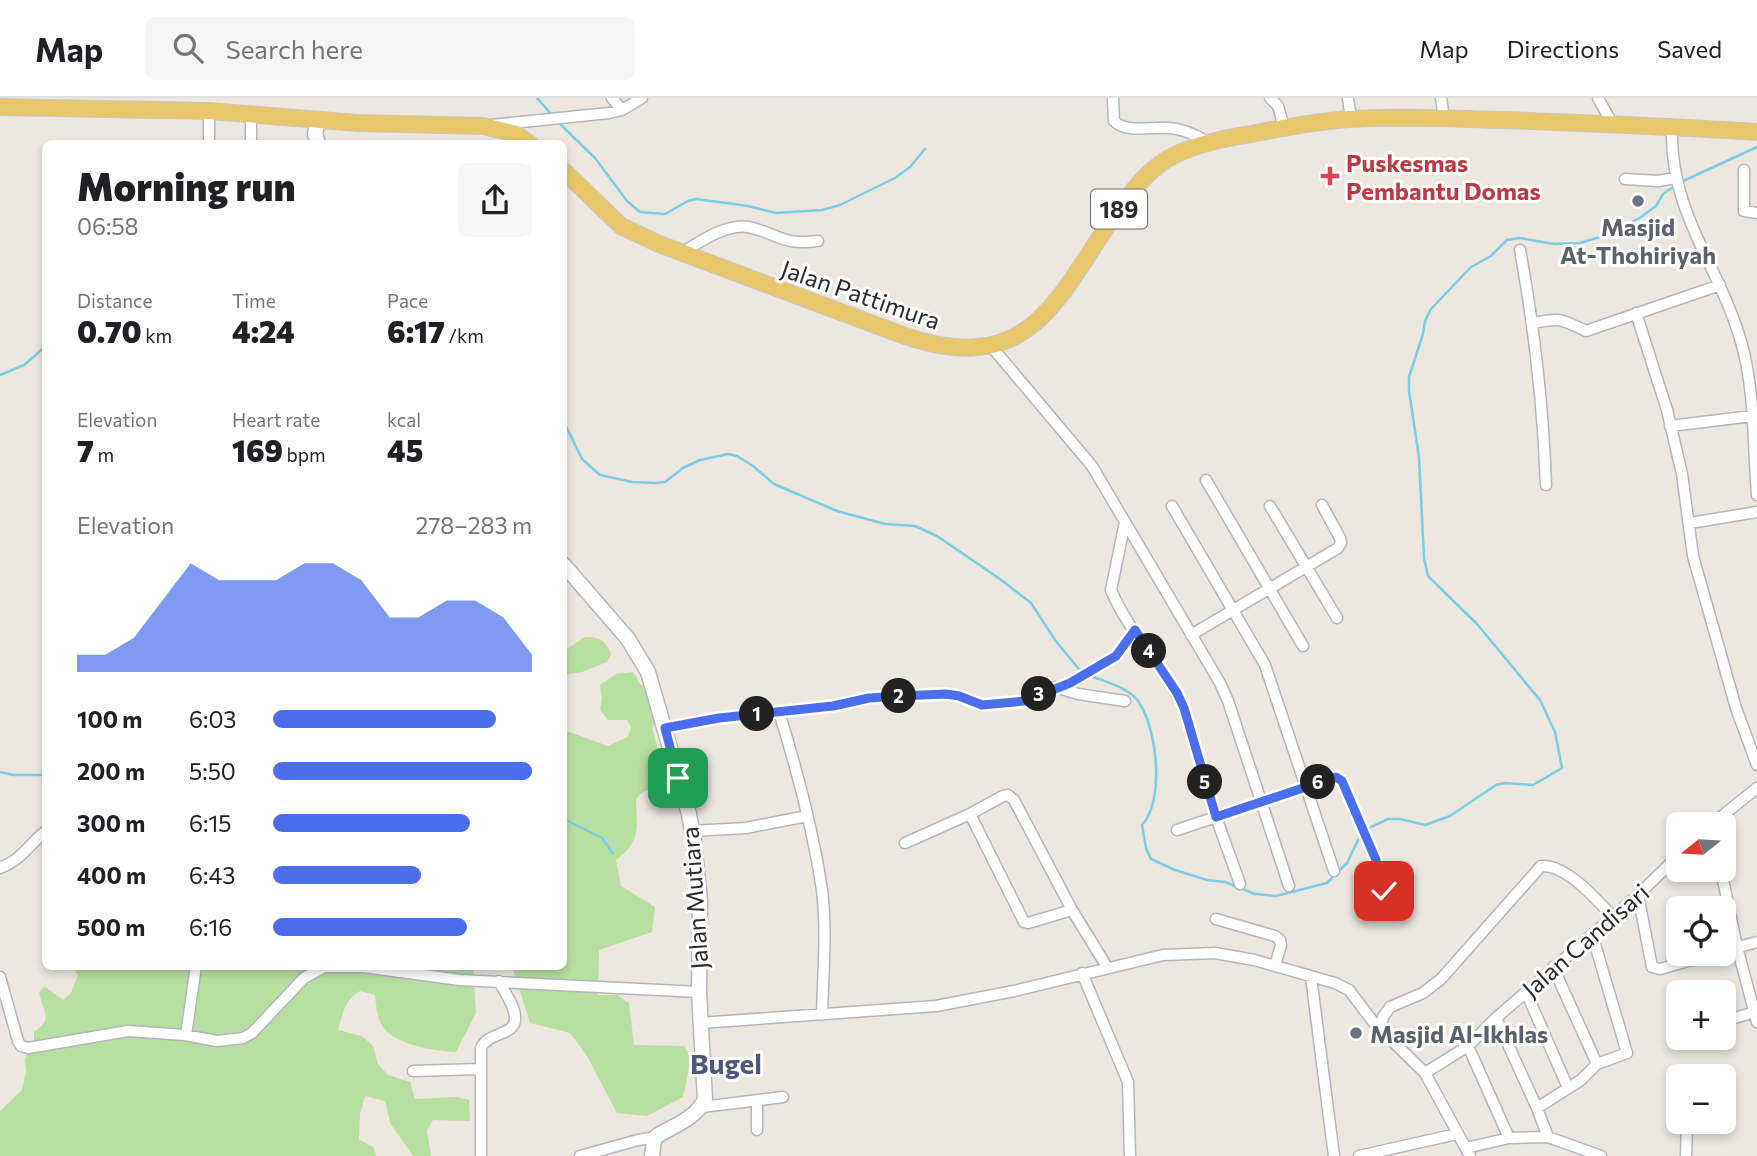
<!DOCTYPE html>
<html lang="en">
<head>
<meta charset="utf-8">
<style>
  body { margin:0; font-family:Commissioner,sans-serif; background:#f6f6f6; color:#202124; height:100vh; display:flex; flex-direction:column; font-size:26px; white-space:nowrap }
  * { box-sizing:border-box; margin:0 }
  p { font-size:23px; color:#757577 }
  .icon { flex:none; width:38px; height:38px; fill:none; stroke:currentColor; stroke-width:2; stroke-linecap:round; stroke-linejoin:round }
  .map { position:relative; flex:1; overflow:hidden }
  .side { position:absolute; left:42px; top:42px; width:525px; height:830px; display:flex; flex-direction:column; background:#fff; border-radius:10px; box-shadow:0 4px 10px #0003 }
  .side>* { flex:none }
  .needle { width:46px; rotate:252deg }
  .controls { position:absolute; left:1666px; top:714px; display:grid; gap:14px }
  .controls a { display:grid; place-items:center; width:70px; height:70px; border-radius:10px; background:#fff; box-shadow:0 4px 10px #0003; font-size:35px }
  .pin { position:absolute; display:grid; place-items:center; width:60px; height:60px; color:#fff; margin:-30px; border-radius:14px; box-shadow:0 4px 10px #0006 }
  .km { position:absolute; width:35px; height:35px; margin:-18px; border-radius:50%; background:#222; color:#fff; font-size:19px; line-height:35px; text-align:center }
  .round { display:grid; place-items:center; flex:none; width:74px; height:74px; border-radius:10px; background:#f6f6f6 }
  .summary { display:flex; align-items:center; justify-content:space-between; height:119px; padding:0 35px }
  h1 { font-size:38px; font-weight:800; line-height:52px }
  .stats { display:grid; grid-template-columns:repeat(3,1fr); gap:10px; height:119px; padding:7px 35px }
  .stats div { display:grid; align-content:center }
  .stats b { font-size:30px; font-weight:800 }
  .stats small { font-size:19px; font-weight:400 }
  .stats p { font-size:19px }
  .chart { height:196px; padding:14px 35px }
  .chart p { display:flex; justify-content:space-between }
  .chart svg { width:100%; height:126px; margin-top:7px; fill:#4b6eee; opacity:.7 }
  ul { padding:0 35px; list-style:none; font-size:23px }
  li { display:grid; grid-template-columns:112px 84px 1fr; align-items:center; height:52px }
  li i { height:18px; border-radius:9px; background:#4b6eee }
  header { display:flex; align-items:center; gap:42px; box-sizing:border-box; height:98px; padding:0 35px; background:#fff; border-bottom:2px solid #e0e0e0 }
  header strong { font-size:33px }
  nav { display:flex; gap:38px; margin-inline-start:auto; font-size:24px }
  .search { width:490px; height:63px; background:#f6f6f6; display:flex; align-items:center; gap:18px; box-sizing:border-box; padding:0 24px; border-radius:10px; color:#757577; font-size:26px }
  .map>svg:first-child { display:block }
</style>
</head>
<body>
<header>
<strong>Map</strong>
<div class="search"><svg class="icon" aria-label="search" viewBox="0 0 24 24"><circle cx="10" cy="10" r="6"/><path d="M15 15l6 6"/></svg>Search here</div>
<nav><a>Map</a><a>Directions</a><a>Saved</a></nav>
</header>
<div class="map">
<svg width="1757" height="1058" viewBox="0 0 1757 1058">
  <rect width="100%" height="100%" fill="#ede7e0"/>
  <!-- green -->
  <path fill="#b7dfa0" d="M 585,539 C 598,538 607,543 611,556 L 607,564 L 582,574 L 564,577 L 564,553 Z
    M 633,574 L 641,587 L 650,587 L 660,622 L 652,628 L 666,684 L 641,695 L 636,701 C 637,729 641,744 616,762 L 621,788 L 655,809 L 652,834 L 599,852 L 598,897 L 617,897 L 629,905 L 634,947 L 684,948 L 691,961 L 683,999 L 647,1018 L 617,1015 L 587,958 L 570,935 L 530,925 L 512,868 L 564,868 L 564,632 L 608,648 L 628,639 L 631,629 L 627,622 L 608,622 L 600,612 L 602,601 L 600,587 L 616,576 Z
    M 72,868 L 473,868 L 476,915 L 456,954 C 436,953 395,947 383,929 C 377,920 376,907 375,897 L 360,893 C 344,903 343,915 338,932 L 362,938 L 373,948 L 378,966 L 388,977 L 410,984 L 415,1001 L 457,999 L 469,1002 L 470,1023 L 433,1022 L 427,1033 L 431,1058 L 413,1058 L 390,1025 L 385,1003 L 365,998 L 360,1016 L 359,1041 L 374,1050 L 376,1058 L 0,1058 L 0,1013 L 22,992 L 26,974 L 25,961 L 34,942 L 34,934 C 53,921 44,915 39,895 L 44,888 L 63,902 L 71,895 L 78,877 Z"/>
  <g fill="none" stroke-linecap="round" stroke-linejoin="round">
    <!-- stream -->
    <path stroke="#7acee7" stroke-width="2.5" d="M 537,0 L 552,17
      M 559,25 L 595,60 L 627,103 L 640,114 L 665,116 L 688,103 L 696,101 L 748,108 L 776,115 L 822,112 L 840,107 L 895,80 L 910,69 L 925,51
      M 1681,84 L 1757,49
      M 0,277 L 24,267 L 46,248
      M 564,324 L 582,361 L 600,377 L 632,384 L 656,385 L 665,384 L 683,370 L 700,362 L 728,356 L 737,358 L 753,368 L 774,386 L 837,413 L 885,426 L 915,428 L 937,438 L 1000,481 L 1031,505 L 1055,542 L 1082,575
      M 1088,577 C 1105,584 1130,589 1140,606 C 1157,633 1165,702 1142,727 L 1146,750 L 1151,761 L 1175,772 L 1207,782 L 1225,784 L 1255,796 L 1276,798 L 1327,785 L 1347,765 L 1360,738
      M 0,674 L 13,677 L 46,677
      M 564,721 L 602,740 L 613,756
      M 1367,731 L 1388,721 L 1400,721 L 1425,727 L 1450,718 L 1496,687 L 1505,685 L 1533,687 L 1562,670 L 1555,634 L 1540,602 L 1477,526 L 1428,478 L 1424,460 L 1419,359 L 1409,293 L 1409,279 L 1423,236 L 1425,223 L 1431,211 L 1471,169 L 1491,158 L 1507,142 L 1520,140 L 1554,146 L 1580,145 L 1610,136 L 1641,119 L 1656,108 L 1663,96 L 1675,88"/>
    <defs>
      <path id="street" d="M 612,0 L 622,12
        M 1113,0 L 1114,23 C 1127,36 1154,28 1170,30 C 1184,31 1196,37 1208,44
        M 1270,0 L 1278,8 L 1284,29
        M 1348,0 L 1351,21
        M 1441,0 L 1444,20
        M 1598,0 L 1613,27
        M 492,27 L 609,15 L 622,12 L 642,0
        M 1672,28 C 1669,117 1720,167 1742,247 C 1755,295 1753,347 1757,397
        M 209,46 L 209,13
        M 251,46 L 251,17
        M 1744,72 L 1744,113 L 1757,115
        M 1625,81 L 1658,83 L 1675,80
        M 1520,152 C 1535,233 1543,305 1546,387
        M 682,155 C 699,144 727,125 748,129 C 778,135 781,148 818,143
        M 1636,215 L 1667,312 L 1682,376 L 1693,458 L 1736,610 L 1757,667
        M 1534,225 C 1562,219 1562,222 1586,233 L 1720,187
        M 991,248 L 1092,368 L 1220,585 L 1228,603 L 1289,788
        M 1670,328 L 1752,318
        M 1206,382 L 1303,548
        M 1172,408 L 1265,567 L 1334,773
        M 1270,408 L 1337,520
        M 1125,424 L 1111,492 C 1129,535 1164,568 1184,610 L 1216,719 L 1240,786
        M 1690,425 L 1757,414
        M 1191,537 L 1338,450 L 1341,445 L 1340,440 L 1322,407
        M 1055,589 L 1078,596 L 1125,603
        M 779,614 C 797,672 813,732 822,792 C 827,833 823,876 822,917
        M 665,630 L 719,620 L 833,608 L 869,600 L 899,598 L 946,596 L 959,598 L 982,607 L 1025,603 L 1070,585 L 1116,558 L 1135,532
        M 1712,726 L 1757,690
        M 1177,732 L 1336,679 L 1342,683 L 1376,763 L 1384,793
        M 692,733 L 746,730 L 807,718
        M 905,745 L 970,716
        M 0,770 C 23,761 28,747 46,733
        M 1721,772 L 1737,849 L 1757,924
        M 1638,797 L 1652,869 L 1660,871 L 1713,856
        M 1072,812 L 1028,825 L 1024,824 L 970,716 L 1003,698 L 1008,697 L 1014,702 L 1072,812 L 1107,869
        M 1216,821 L 1275,838 L 1280,842 L 1281,847 L 1275,868
        M 1724,853 L 1757,844
        M 1553,869 L 1597,966
        M 1082,875 L 1128,984 L 1130,1058
        M 0,879 L 18,943 L 21,948 L 28,950 L 128,933 L 185,937 L 217,943 L 243,940 L 252,935 L 304,880 L 324,869 L 364,869 L 460,882 L 699,894
        M 1311,879 L 1334,1058
        M 1526,894 L 1568,990
        M 1496,920 L 1537,1010
        M 1724,923 L 1755,914
        M 700,925 L 936,908 L 1014,893 L 1163,857 L 1215,855 L 1254,862 L 1335,885 L 1349,892 L 1374,925 L 1425,975 L 1470,1058
        M 1381,930 L 1383,919 L 1390,909 L 1423,895 L 1441,881 L 1541,768 C 1566,766 1596,801 1612,818
        M 186,937 L 196,868
        M 1468,948 L 1509,1040
        M 413,973 L 481,971
        M 1425,975 L 1468,948 L 1496,920 L 1638,797 L 1678,758
        M 702,1009 L 783,999
        M 757,1032 L 757,1002
        M 1548,1039 L 1537,1010 L 1581,982 L 1597,966 L 1627,955 L 1592,836
        M 1466,1050 L 1509,1040 L 1548,1039 L 1601,1058
        M 481,1058 L 481,950 C 487,934 517,938 515,919 C 515,908 504,894 499,883
        M 580,1058 L 638,1042 L 656,1039
        M 1359,1058 L 1457,1036
        M 1686,1058 L 1687,1024"/>
      <path id="secondary" d="M 318,22 L 315,36 L 318,46
        M 564,467 L 628,541 L 648,574 L 689,716 L 694,744 L 700,803 L 699,894 L 705,1001 C 696,1021 674,1027 657,1038 L 654,1042 L 652,1058"/>
      <path id="primary" d="M 0,9 L 209,13 L 358,25 L 483,28 L 516,36 L 530,46
        M 564,73 L 621,128 L 659,146 L 905,238 C 1036,282 1058,194 1122,107 C 1136,88 1153,67 1175,57 C 1201,44 1229,40 1256,35 C 1287,29 1319,23 1350,21 C 1410,18 1470,21 1530,23 C 1606,26 1681,29 1757,34"/>
    </defs>
    <!-- street casing -->
    <use href="#street" stroke="#b3b6be" stroke-width="13"/>
    <!-- secondary casing -->
    <use href="#secondary" stroke="#b3b6be" stroke-width="17"/>
    <!-- primary casing -->
    <use href="#primary" stroke="#c8c8c8" stroke-width="18"/>
    <!-- street -->
    <use href="#street" stroke="#fff" stroke-width="10"/>
    <!-- secondary -->
    <use href="#secondary" stroke="#fff" stroke-width="14"/>
    <!-- primary -->
    <use href="#primary" stroke="#e8c669" stroke-width="16"/>
  </g>
  <g fill="none" stroke-linecap="round" stroke-linejoin="round">
    <defs>
      <path id="route" d="M 678,680 L 665,630 L 719,620 L 833,608 L 869,600 L 899,598 L 946,596 L 959,598 L 982,607 L 1025,603 L 1070,585 L 1116,558 L 1135,532 L 1177,595 L 1184,610 L 1216,719 L 1336,679 L 1342,683 L 1376,762 L 1384,793"/>
    </defs>
    <!-- route casing -->
    <use href="#route" stroke="#fff" stroke-width="14"/>
    <!-- route -->
    <use href="#route" stroke="#4b6eee" stroke-width="9"/>
  </g>
  <!-- markers -->
  <path fill="#e0444e" stroke="#fff" stroke-width="2.5" d="M1326.5 67.5h7v7h7v7h-7v7h-7v-7h-7v-7h7z"/>
  <g fill="#6b7280" stroke="#fff" stroke-width="2.5">
    <circle cx="1638" cy="103" r="7"/>
    <circle cx="1356" cy="935" r="7"/>
  </g>
  <g text-anchor="middle" dominant-baseline="central" stroke-width="6" stroke-linejoin="round" paint-order="stroke">
    <!-- shield labels -->
    <rect fill="#fff" stroke="#6b6b6b" stroke-width="2" x="1091" y="91.5" width="56" height="39" rx="5"/>
    <g font-size="23" font-weight="bold" fill="#2c2c2c">
      <text x="1119" y="111">189</text>
    </g>
    <!-- health labels -->
    <g font-size="24" font-weight="bold" fill="#be3a42" stroke="#fff" text-anchor="start">
      <text x="1346" y="64">Puskesmas<tspan x="1346" dy="28">Pembantu Domas</tspan></text>
    </g>
    <!-- worship labels -->
    <g font-size="24" font-weight="bold" fill="#5b616d" stroke="#fff">
      <text x="1638" y="128">Masjid<tspan x="1638" dy="28">At-Thohiriyah</tspan></text>
      <text x="1370" y="935" text-anchor="start">Masjid Al-Ikhlas</text>
    </g>
    <!-- street labels -->
    <g font-size="24" fill="#2c2c2c" stroke="#fff">
      <text transform="translate(861 196) rotate(19)">Jalan Pattimura</text>
      <text transform="translate(694 800) rotate(-94)">Jalan Mutiara</text>
      <text transform="translate(1585 842) rotate(-41)">Jalan Candisari</text>
    </g>
    <!-- quarter labels -->
    <g font-size="28" font-weight="bold" fill="#4f587a" stroke="#fff">
      <text x="726" y="965">Bugel</text>
    </g>
  </g>
</svg>
<div class="controls">
<a><svg class="needle" viewBox="-14 -14 28 28"><path d="M0-13l5 13h-10z" fill="#e53935"/><path d="M0 13l5-13h-10z" fill="#757577"/></svg></a>
<a><svg class="icon" aria-label="locate" viewBox="0 0 24 24"><circle cx="12" cy="12" r="6"/><path d="M12 2v4M12 18v4M2 12h4M18 12h4"/></svg></a>
<a>+</a>
<a>−</a>
</div>
<div class="pin" style="left:678px;top:680px;background:#1e9e55"><svg class="icon" aria-label="arrive" viewBox="0 0 24 24"><path d="M6 21V4h12l-3 4 3 4H6"/></svg></div>
<div class="pin" style="left:1384px;top:793px;background:#d93025"><svg class="icon" aria-label="check" viewBox="0 0 24 24"><path d="M5 12l5 5 9-10"/></svg></div>
<b class="km" style="left:757px;top:616px">1</b>
<b class="km" style="left:899px;top:598px">2</b>
<b class="km" style="left:1039px;top:596px">3</b>
<b class="km" style="left:1149px;top:553px">4</b>
<b class="km" style="left:1205px;top:684px">5</b>
<b class="km" style="left:1318px;top:684px">6</b>
<section class="side">
<div class="summary"><div><h1>Morning run</h1><p>06:58</p></div><a class="round"><svg class="icon" aria-label="share" viewBox="0 0 24 24"><path d="M12 15V3M7 8l5-5 5 5M5 13v7h14v-7"/></svg></a></div>
<div class="stats">
<div><p>Distance</p><b>0.70<small> km</small></b></div>
<div><p>Time</p><b>4:24</b></div>
<div><p>Pace</p><b>6:17<small> /km</small></b></div>
</div>
<div class="stats">
<div><p>Elevation</p><b>7<small> m</small></b></div>
<div><p>Heart rate</p><b>169<small> bpm</small></b></div>
<div><p>kcal</p><b>45</b></div>
</div>
<div class="chart"><p><span>Elevation</span>278–283 m</p>
<svg viewBox="0 0 160 44" preserveAspectRatio="none"><path d="M0 44V38L10 38L20 32L30 19L40 6L50 12L60 12L70 12L80 6L90 6L100 12L110 25L120 25L130 19L140 19L150 25L160 38V44z"/></svg>
</div>
<ul>
<li><b>100 m</b>6:03<i style="width:86%"></i></li>
<li><b>200 m</b>5:50<i style="width:100%"></i></li>
<li><b>300 m</b>6:15<i style="width:76%"></i></li>
<li><b>400 m</b>6:43<i style="width:57%"></i></li>
<li><b>500 m</b>6:16<i style="width:75%"></i></li>
</ul>
</section>
</div>
</body>
</html>
